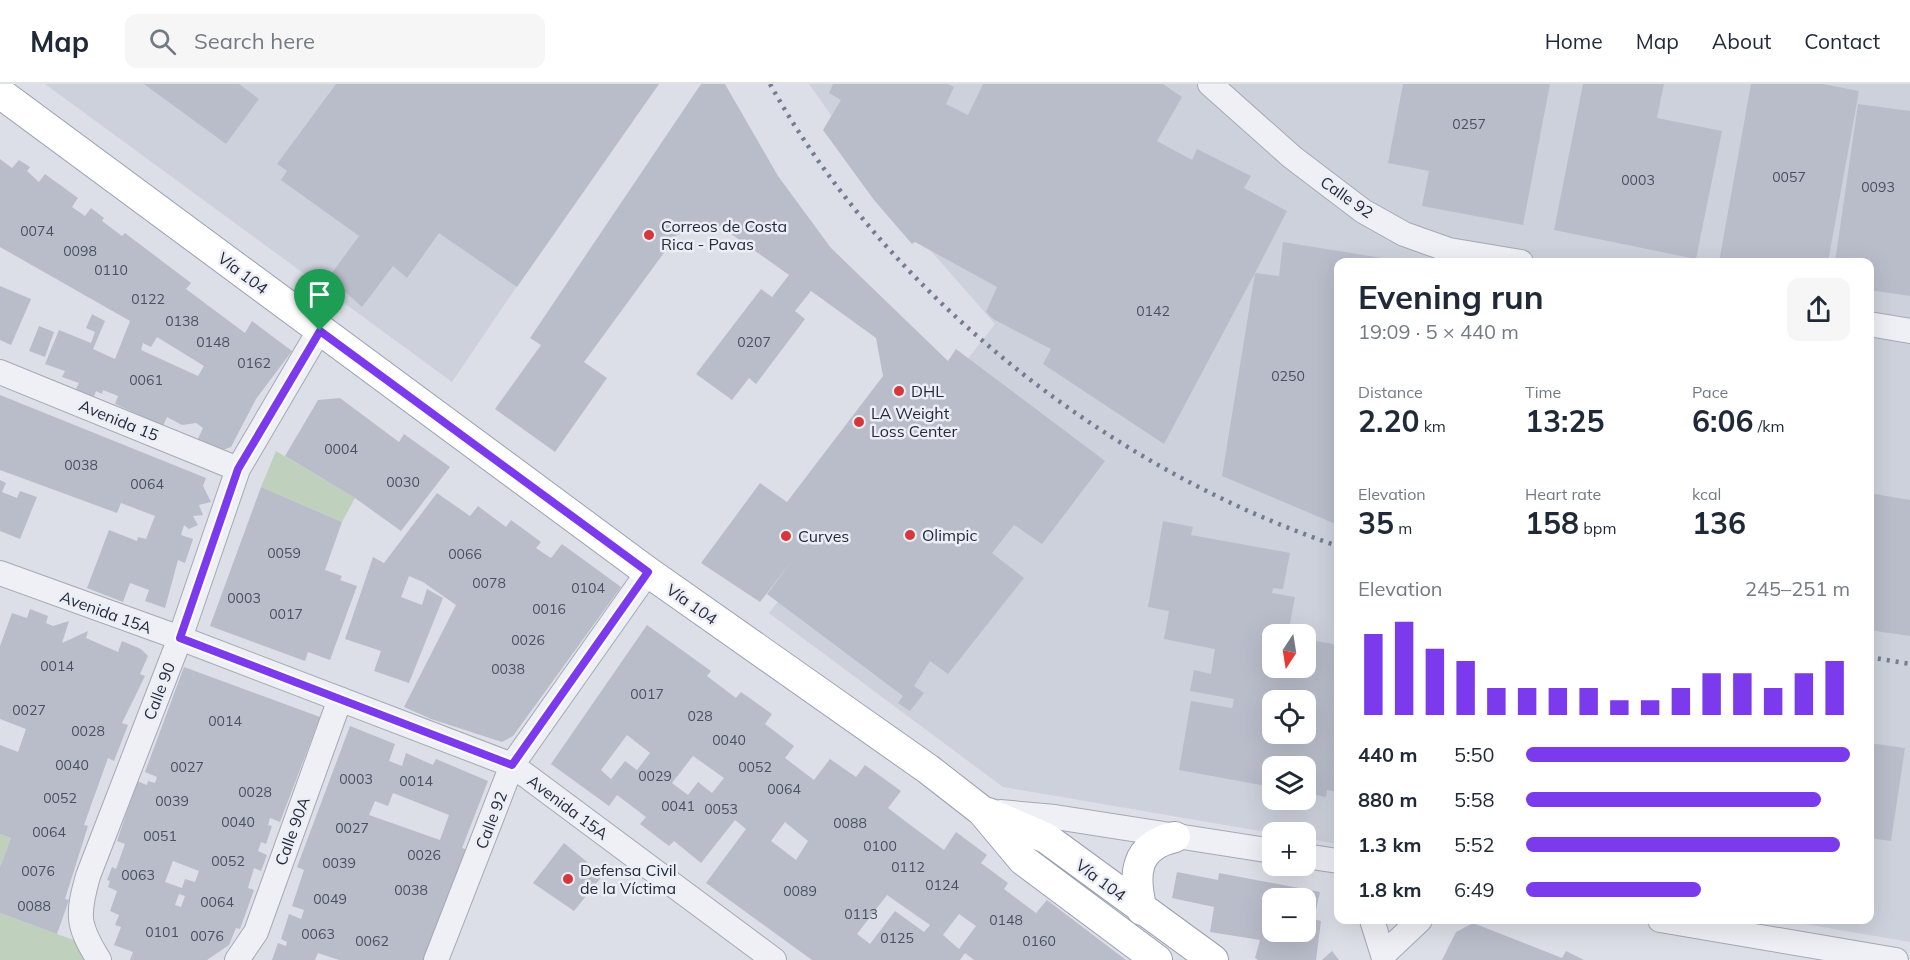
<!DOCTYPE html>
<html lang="en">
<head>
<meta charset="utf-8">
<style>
  body { margin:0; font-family:Mulish,sans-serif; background:#f6f6f7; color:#1f2937; height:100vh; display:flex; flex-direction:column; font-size:22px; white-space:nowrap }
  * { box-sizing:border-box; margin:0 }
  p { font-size:20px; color:#747a83 }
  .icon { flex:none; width:33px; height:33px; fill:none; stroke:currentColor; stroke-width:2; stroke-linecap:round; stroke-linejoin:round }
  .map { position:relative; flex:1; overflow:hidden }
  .details { position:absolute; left:1334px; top:174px; width:540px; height:666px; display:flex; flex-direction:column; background:#fff; border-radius:12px; box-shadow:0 6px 24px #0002 }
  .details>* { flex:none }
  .needle { width:39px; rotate:192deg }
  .controls { position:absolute; left:1262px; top:540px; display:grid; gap:12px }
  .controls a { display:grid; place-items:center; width:54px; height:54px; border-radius:12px; background:#fff; box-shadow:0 6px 24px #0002; font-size:30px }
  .pin { position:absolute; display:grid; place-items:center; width:51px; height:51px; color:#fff; margin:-62px -26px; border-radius:50% 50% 50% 0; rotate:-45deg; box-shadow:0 0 6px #0007 }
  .pin .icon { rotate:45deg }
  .round { display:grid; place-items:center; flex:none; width:63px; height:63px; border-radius:12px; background:#f6f6f7 }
  .headline { display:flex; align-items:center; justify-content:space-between; height:102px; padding:0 24px }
  h1 { font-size:33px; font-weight:700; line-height:45px }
  .metrics { display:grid; grid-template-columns:repeat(3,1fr); gap:9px; height:102px; padding:6px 24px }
  .metrics div { display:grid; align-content:center }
  .metrics b { font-size:30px; font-weight:700 }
  .metrics small { font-size:16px; font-weight:400 }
  .metrics p { font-size:16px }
  .chart { height:168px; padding:12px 24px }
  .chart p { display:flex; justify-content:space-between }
  .chart svg { width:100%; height:108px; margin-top:6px; stroke:#7c3aed; stroke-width:6 }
  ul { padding:0 24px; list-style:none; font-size:20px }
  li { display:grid; grid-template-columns:96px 72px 1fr; align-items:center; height:45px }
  li i { height:15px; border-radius:8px; background:#7c3aed }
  header { display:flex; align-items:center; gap:36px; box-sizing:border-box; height:84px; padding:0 30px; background:#fff; border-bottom:2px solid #e0e1e3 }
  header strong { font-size:28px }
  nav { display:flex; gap:33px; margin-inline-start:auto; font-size:21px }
  .search { width:420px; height:54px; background:#f6f6f7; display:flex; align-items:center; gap:15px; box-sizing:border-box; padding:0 21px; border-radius:12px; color:#747a83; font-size:22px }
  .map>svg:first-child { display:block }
</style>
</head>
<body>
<header>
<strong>Map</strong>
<div class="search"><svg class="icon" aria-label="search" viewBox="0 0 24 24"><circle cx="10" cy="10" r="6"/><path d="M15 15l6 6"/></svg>Search here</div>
<nav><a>Home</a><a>Map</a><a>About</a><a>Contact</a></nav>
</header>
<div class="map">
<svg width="1910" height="876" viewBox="0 0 1910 876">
  <rect width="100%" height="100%" fill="#dcdfe7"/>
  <!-- built -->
  <path fill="#cdd1dc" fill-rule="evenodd" d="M 45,0 L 654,0 L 452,298 Z
    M 809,0 L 1910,0 L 1910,858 L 1781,836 L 1869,836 L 1869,178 L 1338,178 L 1338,760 L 1305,754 L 1305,748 L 1272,749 L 1003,703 L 769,529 L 995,240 L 910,143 ZM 1272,550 L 1305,550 L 1305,584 L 1272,584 ZM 1272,616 L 1305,616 L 1305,650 L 1272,650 ZM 1272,682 L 1305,682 L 1305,716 L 1272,716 Z"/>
  <!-- green -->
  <path fill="#bfd1bc" d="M 276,367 L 355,414 L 342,438 L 261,403 Z
    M 0,750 L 11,754 L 0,783 Z
    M 0,829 L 79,858 L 87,876 L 0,876 Z"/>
  <!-- building -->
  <path fill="#b9bdca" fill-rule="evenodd" d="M 144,0 L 239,0 L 259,15 L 226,60 Z
    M 336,0 L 659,0 L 517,203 L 439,149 L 407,194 L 393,182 L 362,223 L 329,193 L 359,152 L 281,96 L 287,87 L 277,80 Z
    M 701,0 L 725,0 L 778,92 L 831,164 L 948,277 L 956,265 L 1105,377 L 1042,460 L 1014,441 L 992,469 L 1024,494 L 948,590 L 930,577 L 914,602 L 924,609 L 910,627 L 898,619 L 903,612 L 767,510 L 795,473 L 760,518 L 701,479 L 760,399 L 787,418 L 883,292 L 876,254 L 811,207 L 795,227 L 805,235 L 756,300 L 749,294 L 732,316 L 696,290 L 761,205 L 772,213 L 789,191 L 720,142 L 677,151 L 584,278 L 607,294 L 555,368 L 495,325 L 541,261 L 530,254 Z
    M 833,0 L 948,0 L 954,3 L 946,20 L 968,31 L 983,0 L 1163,0 L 1182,13 L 1157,57 L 1192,76 L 1197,65 L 1251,92 L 1244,104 L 1287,127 L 1255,189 L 1279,192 L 1283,158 L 1388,175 L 1388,178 L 1338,178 L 1338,441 L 1222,392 L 1255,189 L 1164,360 L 1043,280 L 1051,265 L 993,235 L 986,228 L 997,203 L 915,158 L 912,160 L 874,116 L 823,46 L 841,16 L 829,9 Z
    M 1403,0 L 1550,0 L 1523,141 L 1422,122 L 1429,87 L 1388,79 Z
    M 1583,0 L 1664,0 L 1657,34 L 1722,47 L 1696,175 L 1554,146 Z
    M 1751,0 L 1823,0 L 1859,7 L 1828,178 L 1719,178 Z
    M 1858,20 L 1910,27 L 1910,212 L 1869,206 L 1869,178 L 1835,178 Z
    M 0,75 L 12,84 L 19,76 L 30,83 L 27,87 L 39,98 L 45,90 L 78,114 L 72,123 L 85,132 L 91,124 L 104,134 L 102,137 L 122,152 L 125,149 L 191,199 L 186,205 L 245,249 L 252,237 L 292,267 L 256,315 L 231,363 L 220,367 L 197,357 L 203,344 L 196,339 L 182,341 L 167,333 L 163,342 L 115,320 L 118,312 L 103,306 L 102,310 L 96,307 L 93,315 L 75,307 L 79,299 L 62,293 L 65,287 L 45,280 L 59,246 L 91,259 L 95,248 L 86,244 L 92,230 L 105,237 L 93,265 L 115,275 L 130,237 L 0,163 ZM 157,253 L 204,282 L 198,292 L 141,266 L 143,259 L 151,263 Z
    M 0,202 L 31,215 L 11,261 L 0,256 Z
    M 39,242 L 54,248 L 45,273 L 29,267 Z
    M 0,311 L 206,394 L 203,402 L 211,418 L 199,421 L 203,431 L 193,432 L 198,441 L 189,445 L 184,441 L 181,451 L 193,455 L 185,479 L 178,476 L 165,524 L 145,517 L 149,506 L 130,499 L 123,518 L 87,504 L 109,446 L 137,457 L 138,453 L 146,455 L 155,432 L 121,419 L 117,429 L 0,386 Z
    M 340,314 L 399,358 L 404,350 L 450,383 L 401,447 L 355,414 L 285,372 L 318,316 Z
    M 0,396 L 6,399 L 2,408 L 17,414 L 20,407 L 37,413 L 20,455 L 0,447 Z
    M 261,403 L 342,438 L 325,486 L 342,492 L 340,496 L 357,502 L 330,576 L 308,568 L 305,577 L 210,542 Z
    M 437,409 L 470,432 L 478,422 L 506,443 L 511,436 L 541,458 L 536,464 L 551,474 L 562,460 L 621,503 L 513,652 L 502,658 L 431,635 L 404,623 L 456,521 L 423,498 L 409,492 L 401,513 L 422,521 L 427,505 L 443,514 L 409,599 L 374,587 L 381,567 L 345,555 L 373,473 L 384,479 Z
    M 1869,409 L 1910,416 L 1910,552 L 1869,546 Z
    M 1163,437 L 1193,443 L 1191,451 L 1290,469 L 1283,505 L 1273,504 L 1272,509 L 1295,513 L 1288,550 L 1272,550 L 1272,584 L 1305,584 L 1305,555 L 1338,561 L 1338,708 L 1327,706 L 1326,713 L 1305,709 L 1305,682 L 1272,682 L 1272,703 L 1179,686 L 1191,617 L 1232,624 L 1234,615 L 1190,607 L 1194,586 L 1211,590 L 1215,565 L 1164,555 L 1169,527 L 1148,523 ZM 1272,616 L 1305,616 L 1305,650 L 1272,650 Z
    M 30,525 L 48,532 L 46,539 L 53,542 L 69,537 L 62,559 L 88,547 L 86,554 L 118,568 L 122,557 L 141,565 L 148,572 L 140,590 L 145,592 L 122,639 L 128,641 L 114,677 L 108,674 L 84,741 L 88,742 L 65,815 L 69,816 L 57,850 L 0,829 L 0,783 L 11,754 L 0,750 L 0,661 L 18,668 L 26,645 L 0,635 L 0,562 L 12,529 L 27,534 Z
    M 647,541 L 711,587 L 707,592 L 736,614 L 741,608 L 772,630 L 765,640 L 794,662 L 785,674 L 814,696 L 830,675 L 856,693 L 865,681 L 901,707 L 888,724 L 913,743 L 944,766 L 956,748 L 987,771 L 981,779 L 1008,799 L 1004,805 L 1036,829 L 1047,816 L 1126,876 L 974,876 L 965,869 L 960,876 L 812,876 L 706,799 L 746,745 L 735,736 L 701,779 L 674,757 L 669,762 L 640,740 L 646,733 L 617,711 L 609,722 L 551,680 ZM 627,651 L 650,669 L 637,686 L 625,677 L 611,695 L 601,686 ZM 693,672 L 724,694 L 712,709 L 698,698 L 688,711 L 672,699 ZM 785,738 L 808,757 L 796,776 L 771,757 ZM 887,811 L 930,841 L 924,848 L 895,827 L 870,860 L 857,850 ZM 959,830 L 976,842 L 959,865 L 943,851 Z
    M 184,583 L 320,633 L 280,738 L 270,734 L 268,741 L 272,742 L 266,760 L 261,758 L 258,767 L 267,771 L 261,787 L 254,784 L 248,804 L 254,806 L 240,845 L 236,844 L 229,861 L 207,876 L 130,876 L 133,868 L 114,861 L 121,843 L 115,841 L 119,831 L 110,827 L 117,807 L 108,803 L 110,797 L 107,796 L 112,783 L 116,785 L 125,760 L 117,757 L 137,697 L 147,701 L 148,697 L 155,699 L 157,693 L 145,688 ZM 173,777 L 199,787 L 195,798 L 185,795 L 182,804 L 165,798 ZM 179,810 L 185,812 L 181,823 L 175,821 Z
    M 350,642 L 395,660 L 389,677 L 402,682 L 406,669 L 433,681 L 436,675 L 488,697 L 462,764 L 468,766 L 425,876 L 339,876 L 318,869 L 315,876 L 272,876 L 278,859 L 286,862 L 287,858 L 281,855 L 289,830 L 301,835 L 304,826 L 292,822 L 304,786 L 297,783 ZM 393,709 L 449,731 L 440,756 L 369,731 L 375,717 L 388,722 Z
    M 1869,659 L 1905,664 L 1891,757 L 1869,754 Z
    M 564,759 L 603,791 L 574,827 L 533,799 Z
    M 1177,788 L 1218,796 L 1219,789 L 1320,808 L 1314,835 L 1321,837 L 1316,876 L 1258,876 L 1255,874 L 1260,856 L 1210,848 L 1214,823 L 1172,814 ZM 1272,814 L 1305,814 L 1305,848 L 1272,848 Z
    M 1473,839 L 1562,874 L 1566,867 L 1584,876 L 1442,876 L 1456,848 Z
    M 1332,867 L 1339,876 L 1322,876 Z"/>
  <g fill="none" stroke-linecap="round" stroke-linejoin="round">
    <defs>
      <path id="minor" d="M 1210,0 L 1292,73 L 1363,127 L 1404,150 L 1449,166 L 1521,178
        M 1869,240 L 1910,247
        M 0,288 L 238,385
        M 0,489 L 180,554 L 512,681 L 774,876
        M 1000,728 L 1055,733 L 1272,767
        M 1305,772 L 1338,777
        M 1372,836 L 1383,871
        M 1660,836 L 1896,876
        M 1383,871 L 1420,836
        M 99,876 C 77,841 77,831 88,792 L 180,554 L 238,385 L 319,247
        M 237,876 L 256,848 L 340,615
        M 436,876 L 512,681 L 648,488"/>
      <path id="major" d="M 0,9 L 648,488 L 928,685 L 982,727 L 1023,776 L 1157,876
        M 988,729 L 1046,754 L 1213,876
        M 1142,826 C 1133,791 1134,762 1175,753"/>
    </defs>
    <!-- minor casing -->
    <use href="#minor" stroke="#a5a9b4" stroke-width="26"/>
    <!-- major casing -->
    <use href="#major" stroke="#9aa1b3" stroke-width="32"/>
    <!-- minor -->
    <use href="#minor" stroke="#eef0f5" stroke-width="24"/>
    <!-- major -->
    <use href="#major" stroke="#fff" stroke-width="30"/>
    <!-- rail -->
    <path stroke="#747c91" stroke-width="4.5" stroke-dasharray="3 6" stroke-linecap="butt" d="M 770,0 C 887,211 1110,386 1338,462
      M 1869,573 L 1910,580"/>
  </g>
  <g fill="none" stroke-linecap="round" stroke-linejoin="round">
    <defs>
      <path id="route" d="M 320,247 L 648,488 L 512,681 L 180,554 L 238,385 Z"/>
    </defs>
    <!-- route casing -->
    <use href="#route" stroke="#fff" stroke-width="12"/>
    <!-- route -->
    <use href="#route" stroke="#7c3aed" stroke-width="8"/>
  </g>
  <!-- markers -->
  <g fill="#d4383d" stroke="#ebeef4" stroke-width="2">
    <circle cx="649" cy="151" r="6"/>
    <circle cx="899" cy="307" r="6"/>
    <circle cx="859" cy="338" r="6"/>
    <circle cx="910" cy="451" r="6"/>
    <circle cx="786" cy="452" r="6"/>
    <circle cx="568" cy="795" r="6"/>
  </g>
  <g text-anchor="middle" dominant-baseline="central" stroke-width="5" stroke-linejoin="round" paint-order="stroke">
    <!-- number labels -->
    <g font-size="14" fill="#4a5060">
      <text x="1469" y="40">0257</text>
      <text x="1789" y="93">0057</text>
      <text x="1638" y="96">0003</text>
      <text x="1878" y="103">0093</text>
      <text x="37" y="147">0074</text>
      <text x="80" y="167">0098</text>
      <text x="111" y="186">0110</text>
      <text x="148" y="215">0122</text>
      <text x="1153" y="227">0142</text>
      <text x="182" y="237">0138</text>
      <text x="213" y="258">0148</text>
      <text x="754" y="258">0207</text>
      <text x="254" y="279">0162</text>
      <text x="1288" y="292">0250</text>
      <text x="146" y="296">0061</text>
      <text x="341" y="365">0004</text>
      <text x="81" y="381">0038</text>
      <text x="403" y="398">0030</text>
      <text x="147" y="400">0064</text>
      <text x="284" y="469">0059</text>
      <text x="465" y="470">0066</text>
      <text x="489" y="499">0078</text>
      <text x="588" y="504">0104</text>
      <text x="244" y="514">0003</text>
      <text x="549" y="525">0016</text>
      <text x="286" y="530">0017</text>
      <text x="528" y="556">0026</text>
      <text x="57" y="582">0014</text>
      <text x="508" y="585">0038</text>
      <text x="647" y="610">0017</text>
      <text x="29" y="626">0027</text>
      <text x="700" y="632">028</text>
      <text x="225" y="637">0014</text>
      <text x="88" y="647">0028</text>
      <text x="729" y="656">0040</text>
      <text x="72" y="681">0040</text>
      <text x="187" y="683">0027</text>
      <text x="755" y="683">0052</text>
      <text x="655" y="692">0029</text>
      <text x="356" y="695">0003</text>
      <text x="416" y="697">0014</text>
      <text x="784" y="705">0064</text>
      <text x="255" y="708">0028</text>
      <text x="60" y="714">0052</text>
      <text x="172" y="717">0039</text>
      <text x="678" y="722">0041</text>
      <text x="721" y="725">0053</text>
      <text x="238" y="738">0040</text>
      <text x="850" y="739">0088</text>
      <text x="352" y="744">0027</text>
      <text x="49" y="748">0064</text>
      <text x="160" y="752">0051</text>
      <text x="880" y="762">0100</text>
      <text x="424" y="771">0026</text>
      <text x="228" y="777">0052</text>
      <text x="339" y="779">0039</text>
      <text x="908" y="783">0112</text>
      <text x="38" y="787">0076</text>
      <text x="138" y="791">0063</text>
      <text x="942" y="801">0124</text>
      <text x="411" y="806">0038</text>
      <text x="800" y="807">0089</text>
      <text x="330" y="815">0049</text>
      <text x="217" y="818">0064</text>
      <text x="34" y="822">0088</text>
      <text x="861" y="830">0113</text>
      <text x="1006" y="836">0148</text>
      <text x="162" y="848">0101</text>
      <text x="318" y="850">0063</text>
      <text x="207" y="852">0076</text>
      <text x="897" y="854">0125</text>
      <text x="372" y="857">0062</text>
      <text x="1039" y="857">0160</text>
    </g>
    <!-- street labels -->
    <g font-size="16" fill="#252b3d" stroke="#ebeef4">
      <text transform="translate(1347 113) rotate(35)">Calle 92</text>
      <text transform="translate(243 189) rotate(37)">Vía 104</text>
      <text transform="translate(119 336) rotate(22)">Avenida 15</text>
      <text transform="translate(692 520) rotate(35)">Vía 104</text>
      <text transform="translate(106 528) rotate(20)">Avenida 15A</text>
      <text transform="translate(159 607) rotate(-69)">Calle 90</text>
      <text transform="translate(568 723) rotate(37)">Avenida 15A</text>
      <text transform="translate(491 736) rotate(-69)">Calle 92</text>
      <text transform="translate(292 747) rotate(-70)">Calle 90A</text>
      <text transform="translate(1101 796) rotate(37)">Vía 104</text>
    </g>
    <!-- poi labels -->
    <g font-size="16" fill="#252b3d" stroke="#ebeef4" text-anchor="start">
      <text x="661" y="142">Correos de Costa<tspan x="661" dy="18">Rica - Pavas</tspan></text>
      <text x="911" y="307">DHL</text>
      <text x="871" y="329">LA Weight<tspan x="871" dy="18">Loss Center</tspan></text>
      <text x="922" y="451">Olimpic</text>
      <text x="798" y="452">Curves</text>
      <text x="580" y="786">Defensa Civil<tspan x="580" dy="18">de la Víctima</tspan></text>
    </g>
  </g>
</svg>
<div class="controls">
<a><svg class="needle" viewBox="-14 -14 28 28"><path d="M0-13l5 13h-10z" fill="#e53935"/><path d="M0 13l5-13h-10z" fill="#747a83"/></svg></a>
<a><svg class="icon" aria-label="locate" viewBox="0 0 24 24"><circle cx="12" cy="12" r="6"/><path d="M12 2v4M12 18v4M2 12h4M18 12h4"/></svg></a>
<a><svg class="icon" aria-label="layers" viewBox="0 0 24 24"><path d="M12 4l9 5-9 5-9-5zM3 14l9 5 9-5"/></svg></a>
<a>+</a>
<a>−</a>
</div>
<div class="pin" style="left:320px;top:247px;background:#1e9e55"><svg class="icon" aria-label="arrive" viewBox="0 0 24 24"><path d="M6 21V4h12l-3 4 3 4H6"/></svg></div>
<section class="details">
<div class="headline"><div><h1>Evening run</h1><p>19:09 · 5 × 440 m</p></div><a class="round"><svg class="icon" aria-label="share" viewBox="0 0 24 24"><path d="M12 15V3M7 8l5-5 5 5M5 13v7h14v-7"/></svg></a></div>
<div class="metrics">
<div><p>Distance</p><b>2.20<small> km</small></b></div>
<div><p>Time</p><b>13:25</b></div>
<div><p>Pace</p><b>6:06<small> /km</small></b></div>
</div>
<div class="metrics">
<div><p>Elevation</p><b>35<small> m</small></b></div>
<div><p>Heart rate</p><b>158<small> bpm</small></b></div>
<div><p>kcal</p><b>136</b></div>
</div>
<div class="chart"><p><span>Elevation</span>245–251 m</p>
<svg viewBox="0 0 160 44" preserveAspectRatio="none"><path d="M5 44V11M15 44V6M25 44V17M35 44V22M45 44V33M55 44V33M65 44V33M75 44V33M85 44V38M95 44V38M105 44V33M115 44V27M125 44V27M135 44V33M145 44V27M155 44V22"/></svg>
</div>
<ul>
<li><b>440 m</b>5:50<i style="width:100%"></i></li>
<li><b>880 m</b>5:58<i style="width:91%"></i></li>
<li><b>1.3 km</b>5:52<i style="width:97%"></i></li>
<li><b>1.8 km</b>6:49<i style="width:54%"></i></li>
</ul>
</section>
</div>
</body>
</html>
